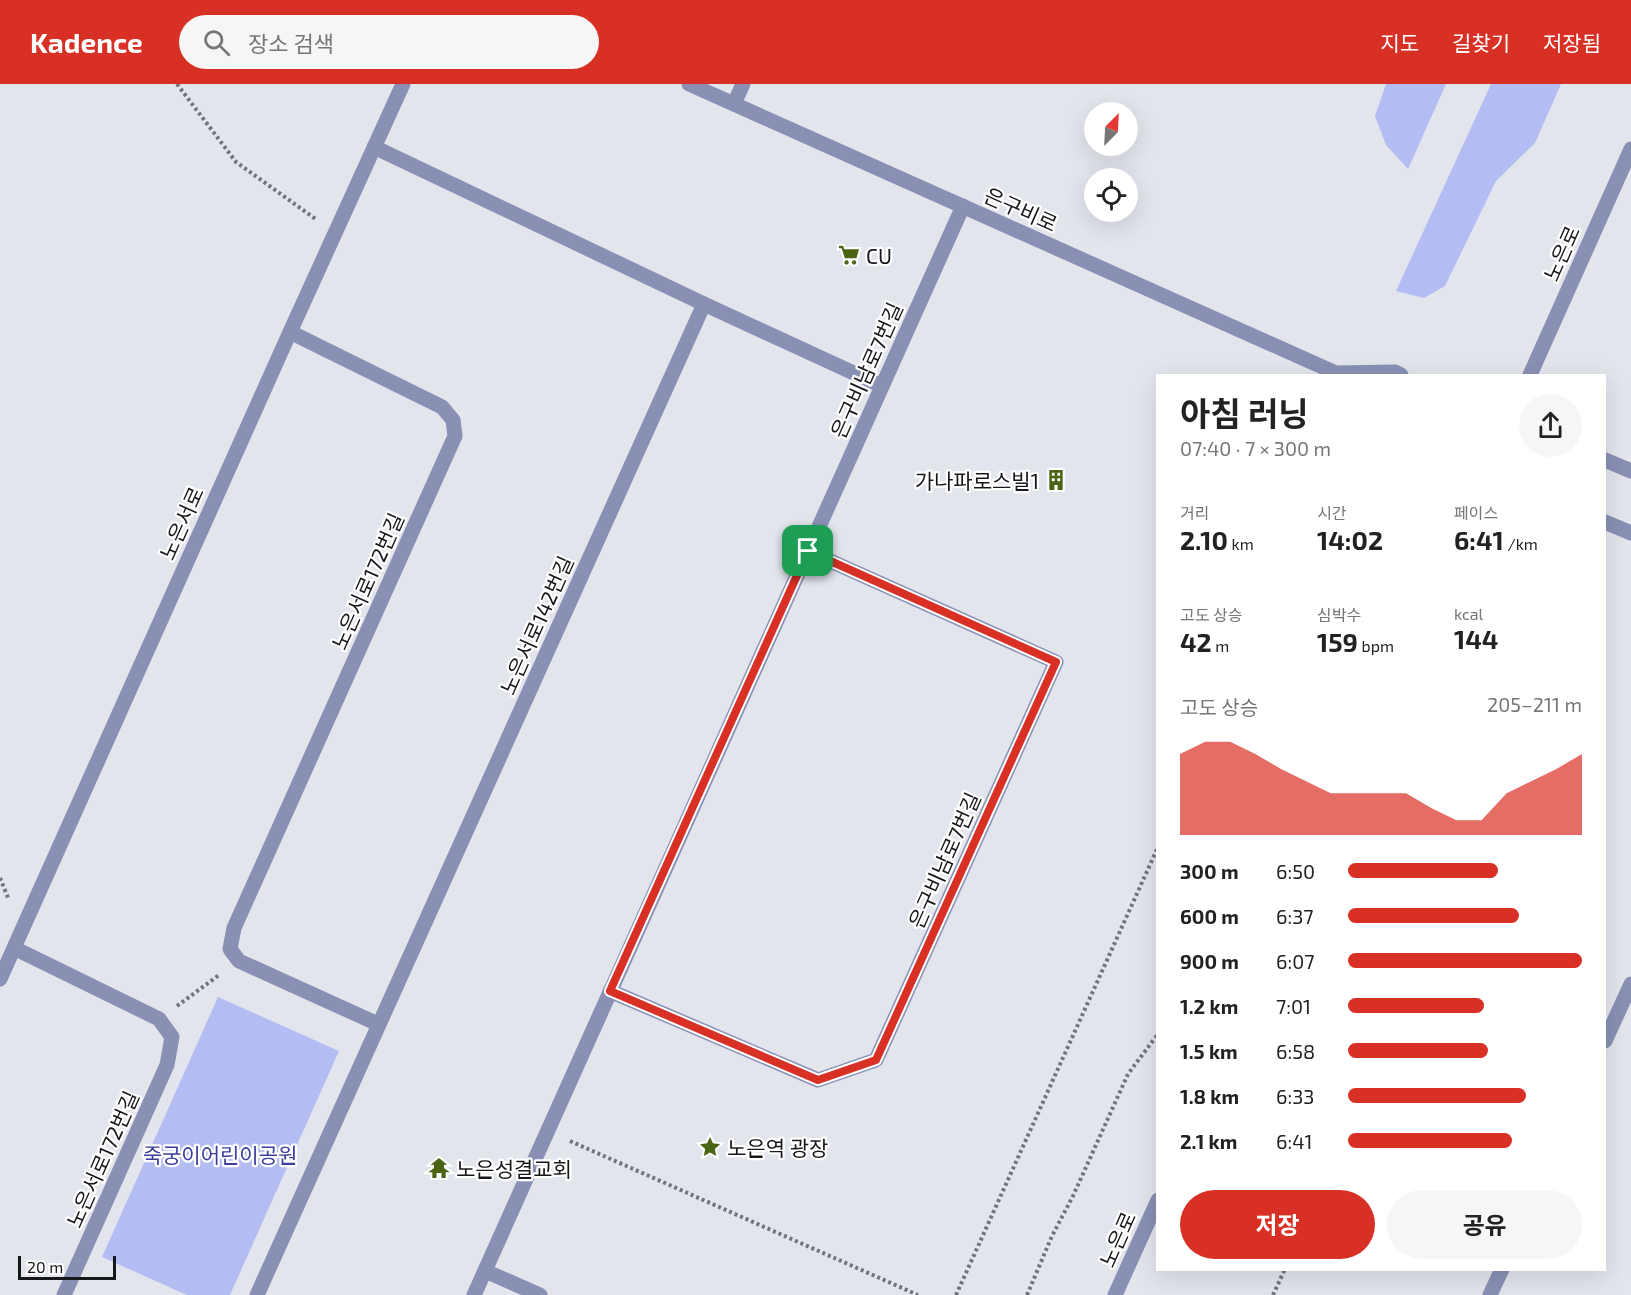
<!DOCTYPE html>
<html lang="ko">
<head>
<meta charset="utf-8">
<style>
  body { margin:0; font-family:"Exo 2","Noto Sans KR",sans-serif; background:#f6f6f6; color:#222; height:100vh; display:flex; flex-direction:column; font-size:22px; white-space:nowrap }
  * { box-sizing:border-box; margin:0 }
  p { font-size:20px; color:#767676 }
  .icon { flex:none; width:33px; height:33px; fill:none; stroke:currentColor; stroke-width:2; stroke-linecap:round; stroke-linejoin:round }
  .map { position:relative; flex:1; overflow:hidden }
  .sheet { position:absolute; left:1156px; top:290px; width:450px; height:897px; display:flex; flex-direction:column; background:#fff; border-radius:0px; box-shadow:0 6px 24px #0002 }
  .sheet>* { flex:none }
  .needle { width:39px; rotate:24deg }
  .tools { position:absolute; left:1084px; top:18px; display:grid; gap:12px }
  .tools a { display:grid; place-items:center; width:54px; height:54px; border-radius:50%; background:#fff; box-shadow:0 6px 24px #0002; font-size:30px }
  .scale { position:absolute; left:18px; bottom:15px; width:98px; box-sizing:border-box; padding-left:6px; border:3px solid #16171a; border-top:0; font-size:16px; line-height:21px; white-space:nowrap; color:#16171a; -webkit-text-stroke:4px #fff; paint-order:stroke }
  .pin { position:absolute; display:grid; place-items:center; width:51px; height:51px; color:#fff; margin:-26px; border-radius:12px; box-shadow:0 3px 9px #0006 }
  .round { display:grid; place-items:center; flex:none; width:63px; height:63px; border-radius:32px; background:#f6f6f6 }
  .overview { display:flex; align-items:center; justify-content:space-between; height:102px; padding:0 24px }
  h1 { font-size:33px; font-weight:700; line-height:45px }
  .figures { display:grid; grid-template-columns:repeat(3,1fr); gap:9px; height:102px; padding:6px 24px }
  .figures div { display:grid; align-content:center }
  .figures b { font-size:26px; font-weight:700 }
  .figures small { font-size:16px; font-weight:400 }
  .figures p { font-size:16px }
  .chart { height:168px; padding:12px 24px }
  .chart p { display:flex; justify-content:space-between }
  .chart svg { width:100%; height:108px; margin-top:6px; fill:#d93025; opacity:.7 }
  .primary-button { display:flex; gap:12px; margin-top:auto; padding:12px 24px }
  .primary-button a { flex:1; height:69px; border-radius:36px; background:#d93025; color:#fff; font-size:24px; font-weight:700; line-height:69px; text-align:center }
  .primary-button a+a { background:#f6f6f6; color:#222 }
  ul { padding:0 24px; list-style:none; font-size:20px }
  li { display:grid; grid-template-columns:96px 72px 1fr; align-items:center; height:45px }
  li i { height:15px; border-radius:8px; background:#d93025 }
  header { display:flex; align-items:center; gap:36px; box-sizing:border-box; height:84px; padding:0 30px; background:#d93025; color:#fff }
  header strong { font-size:28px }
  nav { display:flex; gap:33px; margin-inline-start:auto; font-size:21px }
  .search { width:420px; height:54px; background:#f6f6f6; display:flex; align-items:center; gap:15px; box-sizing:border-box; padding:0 21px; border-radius:33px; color:#767676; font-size:22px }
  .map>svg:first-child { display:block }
</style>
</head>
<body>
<header>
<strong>Kadence</strong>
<div class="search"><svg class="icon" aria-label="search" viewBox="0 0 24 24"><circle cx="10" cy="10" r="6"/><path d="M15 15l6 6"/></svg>장소 검색</div>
<nav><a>지도</a><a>길찾기</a><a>저장됨</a></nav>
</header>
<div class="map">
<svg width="1631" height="1211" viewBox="0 0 1631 1211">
  <rect width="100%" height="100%" fill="#e3e5ed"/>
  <!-- green -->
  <path fill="#b3bdf4" d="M 1386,0 L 1446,0 L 1408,85 L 1386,61 L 1375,32 Z
    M 1491,0 L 1561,0 L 1535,59 L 1496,97 L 1445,202 L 1424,214 L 1396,207 Z
    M 218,913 L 339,967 L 230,1211 L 187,1211 L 102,1173 Z"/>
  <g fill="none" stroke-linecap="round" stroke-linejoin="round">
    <!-- path -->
    <path stroke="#73747a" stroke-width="4" stroke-dasharray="3 3" stroke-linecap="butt" d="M 177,0 L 236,78 L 317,136
      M 0,794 L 9,816
      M 177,922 L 219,891
      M 570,1057 L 918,1211
      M 956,1211 L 1158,763
      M 1027,1211 L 1052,1152 L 1073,1112 L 1128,990 L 1158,950
      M 1273,1211 L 1285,1185"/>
    <!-- service -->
    <path stroke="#8990b4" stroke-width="15" d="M 734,20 L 743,0"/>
    <!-- minor -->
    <path stroke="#8990b4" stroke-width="15" d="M 374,63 L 704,220 L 882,302
      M 290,248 L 442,323 L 453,336 L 455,352 L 234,844 L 230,865 L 239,877 L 378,940
      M 14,864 L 159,935 L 172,953 L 167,981 L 64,1211
      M 0,895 L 290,248 L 403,0
      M 610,907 L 818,996 L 876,976 L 1056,578 L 808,467
      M 1605,957 L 1631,900
      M 485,1187 L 540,1211
      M 257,1211 L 704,220
      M 474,1211 L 963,122
      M 1490,1211 L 1502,1185"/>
    <!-- tertiary -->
    <path stroke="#8990b4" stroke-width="15" d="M 689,0 L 1336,289 L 1395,288 L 1401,291
      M 1530,291 L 1631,65
      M 1605,376 L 1631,387
      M 1605,438 L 1631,449
      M 1115,1211 L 1158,1116"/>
  </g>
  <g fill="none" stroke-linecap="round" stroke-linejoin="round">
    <defs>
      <path id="route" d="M 808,467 L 1056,578 L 876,976 L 818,996 L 610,907 Z"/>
    </defs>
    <!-- route casing -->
    <use href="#route" stroke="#fff" stroke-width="12"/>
    <!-- route -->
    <use href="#route" stroke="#d93025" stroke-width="8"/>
  </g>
  <!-- icons -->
  <defs>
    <symbol id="supermarket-bare" viewBox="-9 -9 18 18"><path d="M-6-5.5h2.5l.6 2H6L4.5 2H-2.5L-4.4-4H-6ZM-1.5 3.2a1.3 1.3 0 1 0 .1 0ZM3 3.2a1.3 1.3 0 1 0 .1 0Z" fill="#4a6414" stroke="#fff" stroke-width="2.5" paint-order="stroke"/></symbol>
    <symbol id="building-bare" viewBox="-9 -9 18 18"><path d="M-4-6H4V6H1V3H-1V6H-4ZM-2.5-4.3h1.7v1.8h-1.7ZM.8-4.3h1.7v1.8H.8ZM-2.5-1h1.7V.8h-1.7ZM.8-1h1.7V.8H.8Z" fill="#4a6414" stroke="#fff" stroke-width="2.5" paint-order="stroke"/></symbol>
    <symbol id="sight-bare" viewBox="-9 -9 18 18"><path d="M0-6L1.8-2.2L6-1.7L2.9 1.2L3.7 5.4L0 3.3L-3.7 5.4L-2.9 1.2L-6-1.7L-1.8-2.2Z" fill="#4a6414" stroke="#fff" stroke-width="2.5" paint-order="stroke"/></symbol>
    <symbol id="temple-bare" viewBox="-9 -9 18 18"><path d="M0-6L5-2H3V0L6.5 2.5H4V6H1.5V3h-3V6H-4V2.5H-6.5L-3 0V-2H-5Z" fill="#4a6414" stroke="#fff" stroke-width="2.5" paint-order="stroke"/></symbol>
  </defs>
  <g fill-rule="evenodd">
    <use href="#supermarket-bare" x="834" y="156" width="30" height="30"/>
    <use href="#building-bare" x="1041" y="381" width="30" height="30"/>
    <use href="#sight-bare" x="695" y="1048" width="30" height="30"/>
    <use href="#temple-bare" x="424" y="1069" width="30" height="30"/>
  </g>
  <g text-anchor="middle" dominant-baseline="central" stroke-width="4.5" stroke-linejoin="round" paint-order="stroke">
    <!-- street labels -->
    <g font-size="21" fill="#16171a" stroke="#fff">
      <text transform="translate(1021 125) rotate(24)">은구비로</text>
      <text transform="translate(1561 169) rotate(-66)">노은로</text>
      <text transform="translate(866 286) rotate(-66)">은구비남로7번길</text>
      <text transform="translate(181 439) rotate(-66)">노은서로</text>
      <text transform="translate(367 497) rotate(-66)">노은서로172번길</text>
      <text transform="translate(536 541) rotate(-66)">노은서로142번길</text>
      <text transform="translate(944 776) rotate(-66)">은구비남로7번길</text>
      <text transform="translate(102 1075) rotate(-66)">노은서로172번길</text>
      <text transform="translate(1117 1155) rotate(-66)">노은로</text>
    </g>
    <!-- poi labels -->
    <g font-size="21" fill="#16171a" stroke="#fff" text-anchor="start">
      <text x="866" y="171">CU</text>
      <text x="1039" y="396" text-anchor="end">가나파로스빌1</text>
      <text x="727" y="1063">노은역 광장</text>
      <text x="456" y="1084">노은성결교회</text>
    </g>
    <!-- park labels -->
    <g font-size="21" fill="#3b3e9c" stroke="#fff">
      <text x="220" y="1070">죽궁이어린이공원</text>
    </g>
  </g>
</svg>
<div class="tools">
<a><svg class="needle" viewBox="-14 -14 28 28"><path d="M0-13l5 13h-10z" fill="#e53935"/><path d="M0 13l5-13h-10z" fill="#767676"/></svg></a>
<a><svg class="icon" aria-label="locate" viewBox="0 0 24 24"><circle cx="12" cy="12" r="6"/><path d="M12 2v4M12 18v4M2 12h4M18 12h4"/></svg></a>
</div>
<div class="scale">20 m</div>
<div class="pin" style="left:808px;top:467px;background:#1e9e55"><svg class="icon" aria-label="arrive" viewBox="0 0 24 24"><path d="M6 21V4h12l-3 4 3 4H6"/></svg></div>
<section class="sheet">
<div class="overview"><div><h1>아침 러닝</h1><p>07:40 · 7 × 300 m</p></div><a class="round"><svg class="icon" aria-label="share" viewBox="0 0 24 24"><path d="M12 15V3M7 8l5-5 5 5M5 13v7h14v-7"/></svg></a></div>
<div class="figures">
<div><p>거리</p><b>2.10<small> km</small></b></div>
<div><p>시간</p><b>14:02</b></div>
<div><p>페이스</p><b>6:41<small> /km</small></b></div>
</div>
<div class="figures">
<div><p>고도 상승</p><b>42<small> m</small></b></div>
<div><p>심박수</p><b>159<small> bpm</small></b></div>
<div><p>kcal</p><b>144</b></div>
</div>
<div class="chart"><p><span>고도 상승</span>205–211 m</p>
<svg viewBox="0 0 160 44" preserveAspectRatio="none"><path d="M0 44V11L10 6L20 6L30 11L40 17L50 22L60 27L70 27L80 27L90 27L100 33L110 38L120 38L130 27L140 22L150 17L160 11V44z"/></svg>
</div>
<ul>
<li><b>300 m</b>6:50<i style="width:64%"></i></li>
<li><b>600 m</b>6:37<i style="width:73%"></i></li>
<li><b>900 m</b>6:07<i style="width:100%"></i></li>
<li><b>1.2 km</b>7:01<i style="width:58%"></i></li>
<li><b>1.5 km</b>6:58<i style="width:60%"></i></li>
<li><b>1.8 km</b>6:33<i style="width:76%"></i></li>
<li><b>2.1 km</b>6:41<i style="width:70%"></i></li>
</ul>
<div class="primary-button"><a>저장</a><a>공유</a></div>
</section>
</div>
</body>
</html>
